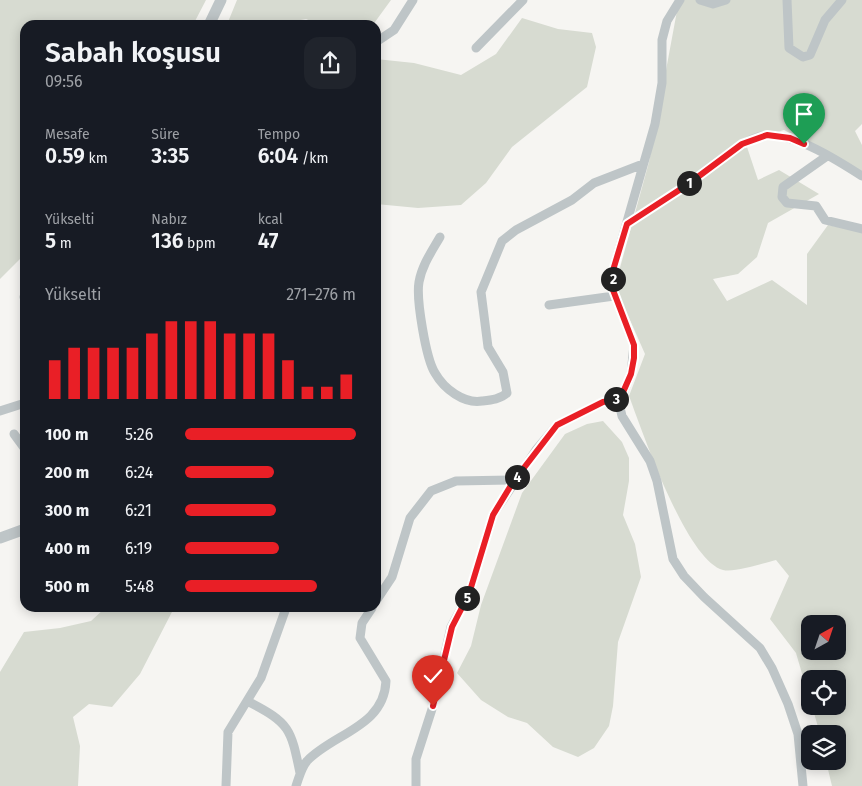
<!DOCTYPE html>
<html lang="tr">
<head>
<meta charset="utf-8">
<style>
  body { margin:0; font-family:"Fira Sans",sans-serif; background:#20242c; color:#f1f3f6; height:100vh; display:flex; flex-direction:column; font-size:19px; white-space:nowrap }
  * { box-sizing:border-box; margin:0 }
  p { font-size:16px; color:#9ea1a6 }
  .icon { flex:none; width:28px; height:28px; fill:none; stroke:currentColor; stroke-width:2; stroke-linecap:round; stroke-linejoin:round }
  .map { position:relative; flex:1; overflow:hidden }
  .details { position:absolute; left:20px; top:20px; width:361px; height:592px; display:flex; flex-direction:column; background:#171b24; border-radius:15px; box-shadow:0 2px 12px #0003 }
  .details>* { flex:none }
  .needle { width:32px; rotate:40deg }
  .fabs { position:absolute; left:801px; top:615px; display:grid; gap:10px }
  .fabs a { display:grid; place-items:center; width:45px; height:45px; border-radius:10px; background:#171b24; box-shadow:0 2px 12px #0003; font-size:25px }
  .pin { position:absolute; display:grid; place-items:center; width:42px; height:42px; color:#fff; margin:-51px -21px; border-radius:50% 50% 50% 0; rotate:-45deg; box-shadow:0 0 5px #0007 }
  .pin .icon { rotate:45deg }
  .km { position:absolute; width:25px; height:25px; margin:-12px; border-radius:50%; background:#222; color:#fff; font-size:14px; line-height:25px; text-align:center }
  .round { display:grid; place-items:center; flex:none; width:52px; height:52px; border-radius:15px; background:#20242c }
  .summary { display:flex; align-items:center; justify-content:space-between; height:85px; padding:0 25px }
  h1 { font-size:28px; font-weight:600; line-height:38px }
  .stats { display:grid; grid-template-columns:repeat(3,1fr); gap:8px; height:85px; padding:5px 25px }
  .stats div { display:grid; align-content:center }
  .stats b { font-size:21px; font-weight:600 }
  .stats small { font-size:14px; font-weight:400 }
  .stats p { font-size:14px }
  .chart { height:140px; padding:10px 25px }
  .chart p { display:flex; justify-content:space-between }
  .chart svg { width:100%; height:90px; margin-top:5px; stroke:#e91f26; stroke-width:6 }
  ul { padding:0 25px; list-style:none; font-size:16px }
  li { display:grid; grid-template-columns:80px 60px 1fr; align-items:center; height:38px }
  li i { height:12px; border-radius:6px; background:#e91f26 }
  .map>svg:first-child { display:block }
</style>
</head>
<body>
<div class="map">
<svg width="862" height="786" viewBox="0 0 862 786">
  <rect width="100%" height="100%" fill="#f6f5f2"/>
  <!-- green -->
  <path fill="#d7dbd1" fill-rule="evenodd" d="M 0,0 L 206,0 L 193,25 L 25,25 L 25,254 L 0,279 Z
    M 237,0 L 391,0 L 375,22 L 368,25 L 321,25 L 306,19 L 275,25 L 232,25 L 228,22 Z
    M 679,0 L 862,0 L 862,124 L 855,131 L 862,145 L 862,173 L 784,130 L 745,141 L 758,180 L 779,170 L 819,194 L 768,223 L 757,257 L 738,274 L 713,279 L 727,301 L 772,280 L 807,305 L 807,254 L 828,225 L 862,232 L 862,786 L 832,786 L 826,761 L 838,761 L 838,734 L 820,734 L 812,706 L 838,706 L 838,679 L 810,679 L 810,701 L 796,653 L 770,619 L 789,576 L 776,560 C 764,563 734,573 723,570 C 686,560 643,433 629,396 L 645,354 L 615,286 L 649,162 ZM 810,624 L 838,624 L 838,651 L 810,651 Z
    M 522,18 L 558,29 L 592,33 L 596,47 L 587,87 L 512,147 L 486,183 L 461,205 L 418,208 L 376,204 L 376,59 L 414,63 L 461,75 L 496,54 Z
    M 603,421 L 622,442 L 629,458 L 629,481 L 623,515 L 635,544 L 641,577 L 618,642 L 613,706 L 609,726 L 594,748 L 578,757 L 553,747 L 527,723 L 508,717 L 481,700 L 457,673 L 471,646 L 481,605 L 522,493 L 565,434 L 587,424 Z
    M 105,608 L 174,608 L 140,674 L 112,707 L 89,704 L 73,717 L 80,746 L 78,786 L 0,786 L 0,672 L 24,632 L 60,628 L 91,621 Z"/>
  <g fill="none" stroke-linecap="round" stroke-linejoin="round">
    <!-- minor -->
    <path stroke="#bec5c7" stroke-width="9" d="M 680,0 L 667,21 L 662,40 L 662,83 L 655,124 L 614,267 L 613,290 L 634,345 L 631,374 L 619,403 L 622,416 L 650,461 L 657,481 L 673,559 L 684,576 L 704,597 L 760,648 L 772,668 L 788,704 L 798,734 L 803,786
      M 700,0 L 713,4 L 726,0
      M 787,0 L 789,48 L 803,57 L 810,55 L 825,20 L 842,0
      M 376,42 L 394,30 L 413,0
      M 476,48 L 523,0
      M 827,156 L 783,187 L 782,197 L 787,203 L 816,206 L 825,220 L 862,229
      M 627,224 C 647,211 668,198 688,184 C 707,171 746,135 768,135 C 798,135 837,160 862,176
      M 440,237 C 432,251 422,265 419,282 C 416,299 426,359 435,373 C 444,389 464,404 482,401 C 491,400 501,399 507,393 L 503,372 L 488,347 L 481,292 L 502,241 L 516,230 L 572,200 L 594,183 L 643,164
      M 24,297 L 25,297
      M 549,305 L 614,296
      M 0,411 L 25,403
      M 14,434 L 25,449
      M 376,601 L 392,577 L 410,518 L 431,491 L 456,481 L 515,480
      M 249,702 C 290,723 291,729 300,773
      M 226,786 L 228,732 L 261,678 L 286,608
      M 296,786 C 299,778 301,768 307,761 C 334,733 384,727 386,681 L 360,638 L 362,623 L 372,608
      M 416,786 L 416,759 L 433,706 L 451,627 L 469,594 L 493,515 L 536,450 L 557,425 L 603,402 L 620,399"/>
    <!-- tertiary -->
    <path stroke="#bec5c7" stroke-width="11" d="M 209,25 L 221,0
      M 0,538 L 25,529"/>
  </g>
  <g fill="none" stroke-linecap="round" stroke-linejoin="round">
    <defs>
      <path id="route" d="M 433,706 L 452,627 L 469,594 L 493,515 L 513,482 L 557,425 L 603,402 L 620,399 L 631,374 L 634,358 L 634,345 L 613,290 L 614,267 L 627,224 L 687,185 L 742,144 L 767,135 L 790,138 L 804,144"/>
    </defs>
    <!-- route casing -->
    <use href="#route" stroke="#fff" stroke-width="10"/>
    <!-- route -->
    <use href="#route" stroke="#e91f26" stroke-width="6"/>
  </g>
</svg>
<div class="fabs">
<a><svg class="needle" viewBox="-14 -14 28 28"><path d="M0-13l5 13h-10z" fill="#e53935"/><path d="M0 13l5-13h-10z" fill="#9ea1a6"/></svg></a>
<a><svg class="icon" aria-label="locate" viewBox="0 0 24 24"><circle cx="12" cy="12" r="6"/><path d="M12 2v4M12 18v4M2 12h4M18 12h4"/></svg></a>
<a><svg class="icon" aria-label="layers" viewBox="0 0 24 24"><path d="M12 4l9 5-9 5-9-5zM3 14l9 5 9-5"/></svg></a>
</div>
<div class="pin" style="left:804px;top:144px;background:#1e9e55"><svg class="icon" aria-label="arrive" viewBox="0 0 24 24"><path d="M6 21V4h12l-3 4 3 4H6"/></svg></div>
<div class="pin" style="left:433px;top:706px;background:#d93025"><svg class="icon" aria-label="check" viewBox="0 0 24 24"><path d="M5 12l5 5 9-10"/></svg></div>
<b class="km" style="left:689px;top:183px">1</b>
<b class="km" style="left:613px;top:279px">2</b>
<b class="km" style="left:616px;top:399px">3</b>
<b class="km" style="left:517px;top:477px">4</b>
<b class="km" style="left:467px;top:598px">5</b>
<section class="details">
<div class="summary"><div><h1>Sabah koşusu</h1><p>09:56</p></div><a class="round"><svg class="icon" aria-label="share" viewBox="0 0 24 24"><path d="M12 15V3M7 8l5-5 5 5M5 13v7h14v-7"/></svg></a></div>
<div class="stats">
<div><p>Mesafe</p><b>0.59<small> km</small></b></div>
<div><p>Süre</p><b>3:35</b></div>
<div><p>Tempo</p><b>6:04<small> /km</small></b></div>
</div>
<div class="stats">
<div><p>Yükselti</p><b>5<small> m</small></b></div>
<div><p>Nabız</p><b>136<small> bpm</small></b></div>
<div><p>kcal</p><b>47</b></div>
</div>
<div class="chart"><p><span>Yükselti</span>271–276 m</p>
<svg viewBox="0 0 160 44" preserveAspectRatio="none"><path d="M5 44V25M15 44V19M25 44V19M35 44V19M45 44V19M55 44V12M65 44V6M75 44V6M85 44V6M95 44V12M105 44V12M115 44V12M125 44V25M135 44V38M145 44V38M155 44V32"/></svg>
</div>
<ul>
<li><b>100 m</b>5:26<i style="width:100%"></i></li>
<li><b>200 m</b>6:24<i style="width:52%"></i></li>
<li><b>300 m</b>6:21<i style="width:53%"></i></li>
<li><b>400 m</b>6:19<i style="width:55%"></i></li>
<li><b>500 m</b>5:48<i style="width:77%"></i></li>
</ul>
</section>
</div>
</body>
</html>
